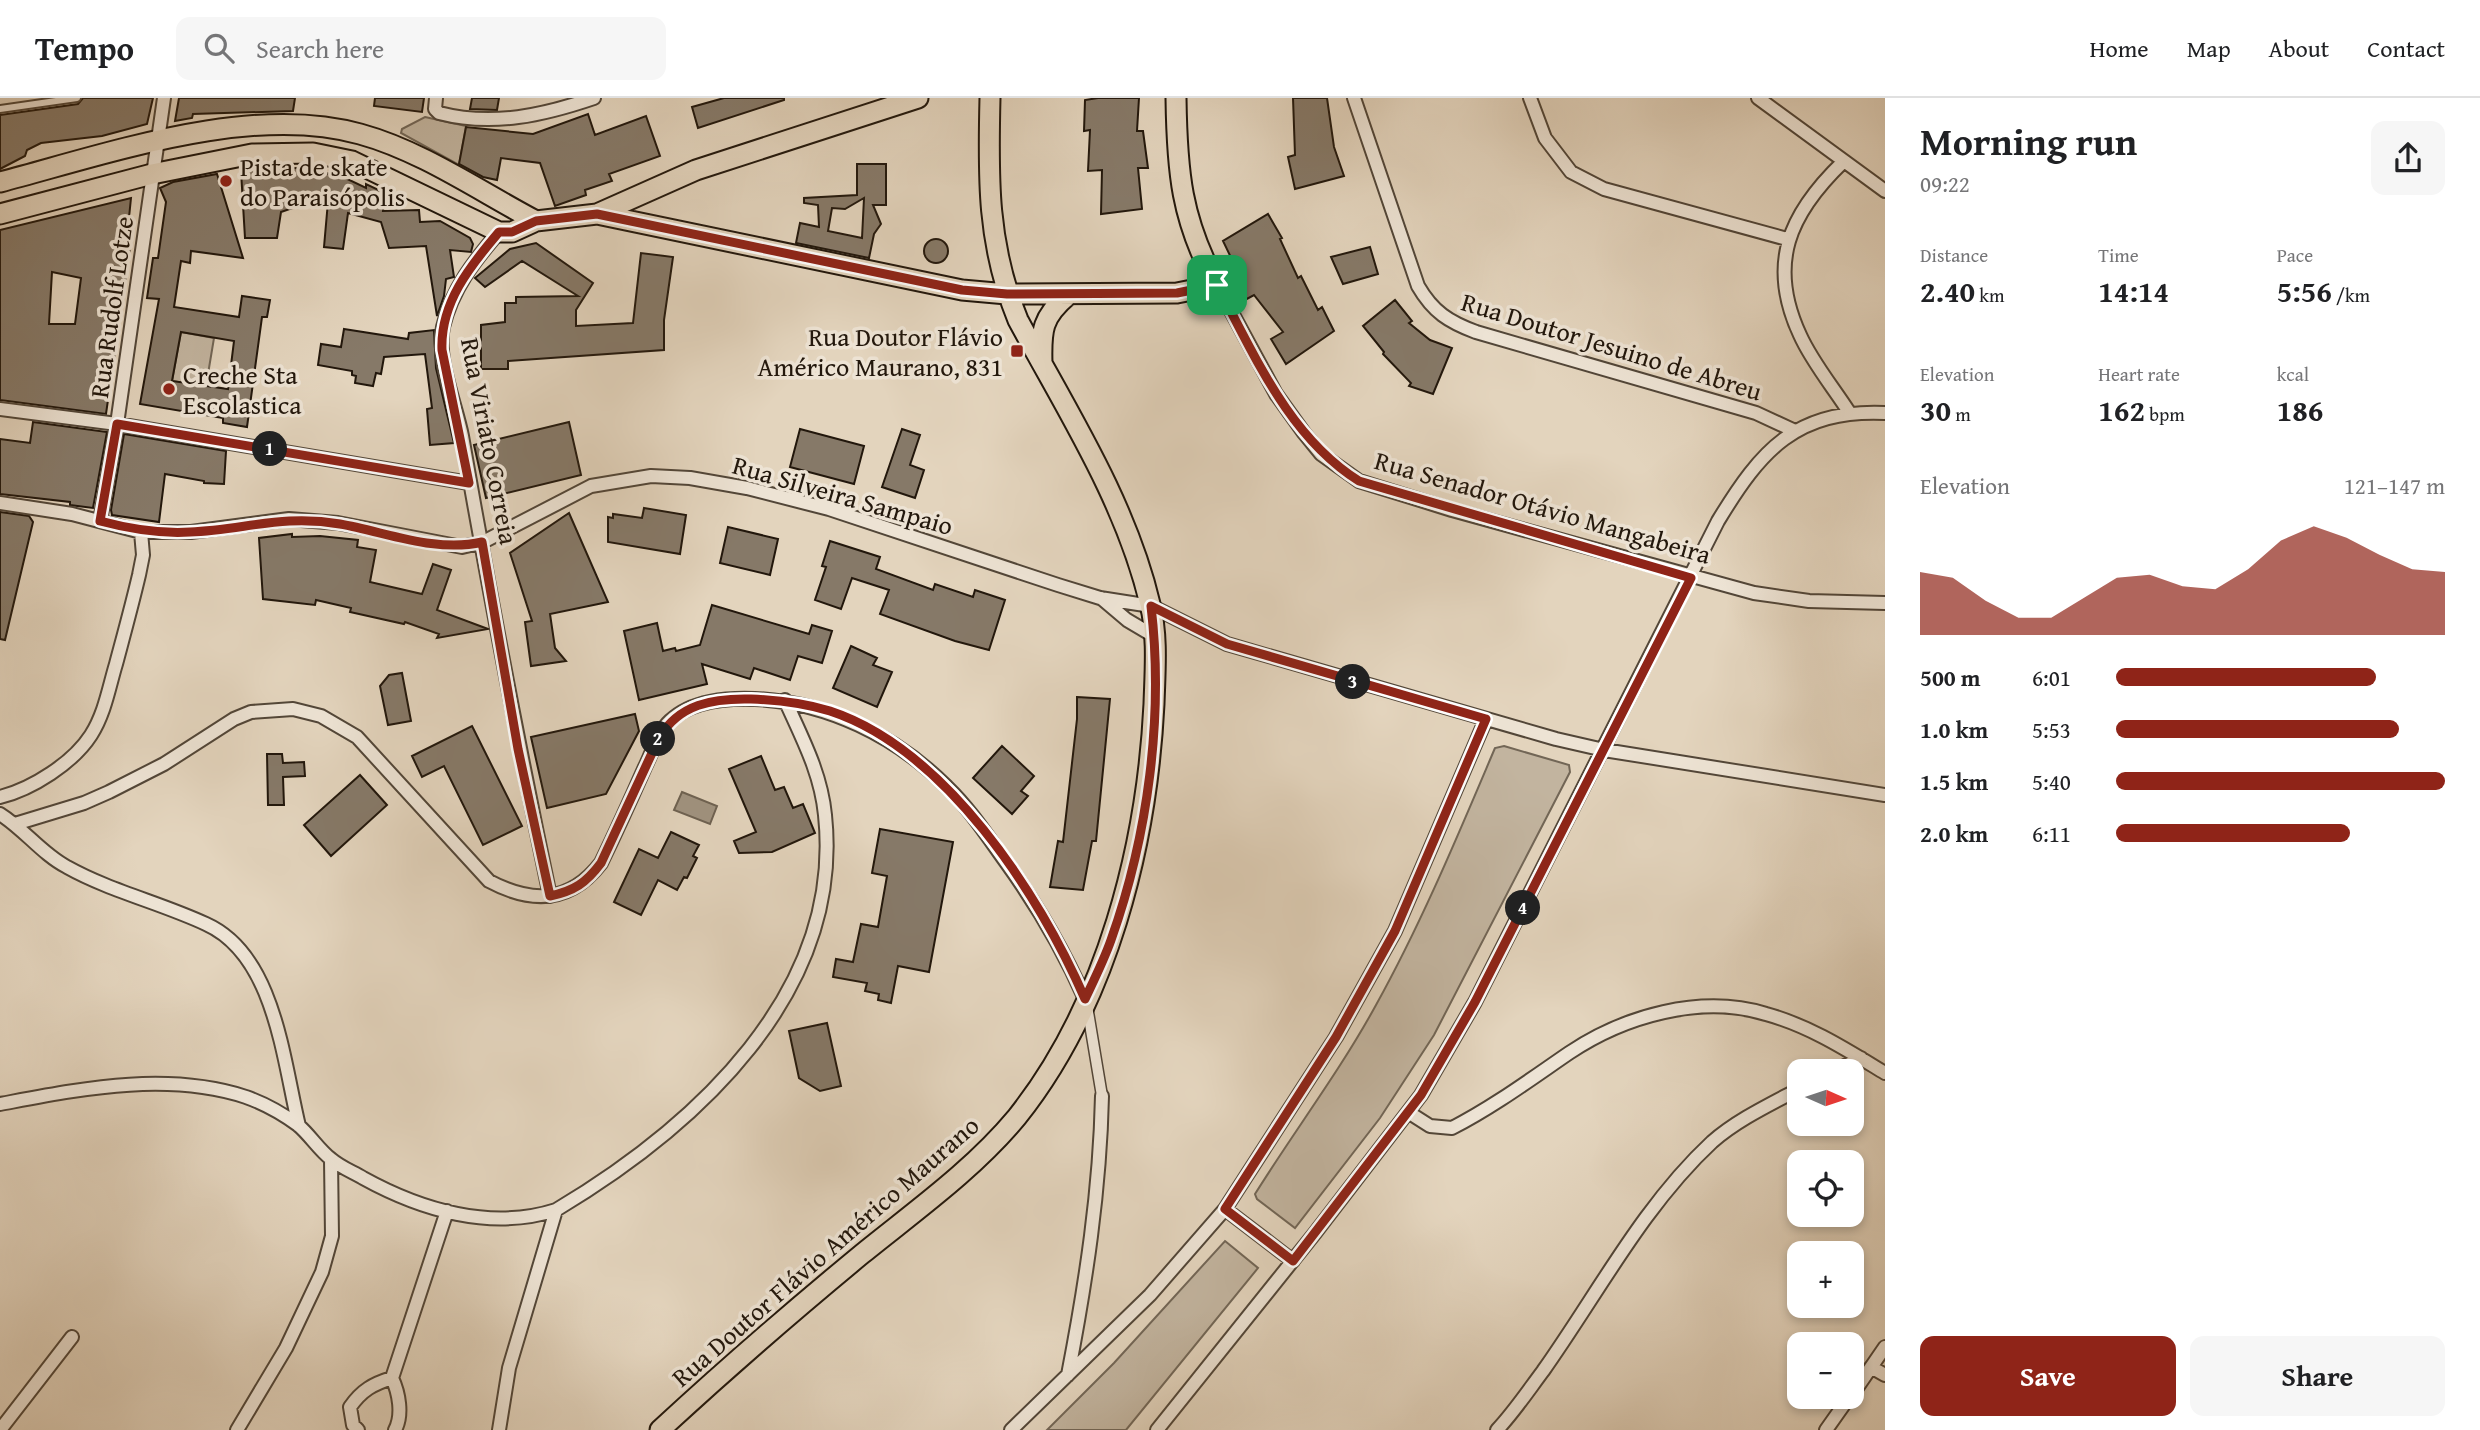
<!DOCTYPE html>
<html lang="en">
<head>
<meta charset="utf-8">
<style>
  body { margin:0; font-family:"Gentium Book Plus",serif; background:#f6f6f6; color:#202124; height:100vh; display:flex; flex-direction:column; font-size:26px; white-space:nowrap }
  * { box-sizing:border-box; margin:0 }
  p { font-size:23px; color:#757577 }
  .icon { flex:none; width:38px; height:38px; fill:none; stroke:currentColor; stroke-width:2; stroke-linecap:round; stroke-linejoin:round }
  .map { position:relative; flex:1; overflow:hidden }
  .sheet { display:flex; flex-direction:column; background:#fff; width:595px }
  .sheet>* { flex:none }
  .needle { width:46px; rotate:93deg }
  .controls { position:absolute; left:1787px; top:961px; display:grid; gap:14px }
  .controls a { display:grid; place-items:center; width:77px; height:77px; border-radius:14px; background:#fff; box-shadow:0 4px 10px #0003; font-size:35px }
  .pin { position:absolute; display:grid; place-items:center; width:60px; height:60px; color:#fff; margin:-30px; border-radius:14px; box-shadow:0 4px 10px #0006 }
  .km { position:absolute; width:35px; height:35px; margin:-18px; border-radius:50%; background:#222; color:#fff; font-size:19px; line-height:35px; text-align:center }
  .round { display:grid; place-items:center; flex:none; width:74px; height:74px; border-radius:14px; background:#f6f6f6 }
  .head { display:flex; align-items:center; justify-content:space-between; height:119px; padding:0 35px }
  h1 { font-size:38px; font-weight:700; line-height:52px }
  .metrics { display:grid; grid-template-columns:repeat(3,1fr); gap:10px; height:119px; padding:7px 35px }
  .metrics div { display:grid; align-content:center }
  .metrics b { font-size:30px; font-weight:700 }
  .metrics small { font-size:19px; font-weight:400 }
  .metrics p { font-size:19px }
  .chart { height:196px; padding:14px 35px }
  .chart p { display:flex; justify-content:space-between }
  .chart svg { width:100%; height:126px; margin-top:7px; fill:#8f2418; opacity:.7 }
  .button { display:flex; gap:14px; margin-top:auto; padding:14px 35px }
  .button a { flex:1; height:80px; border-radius:14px; background:#8f2418; color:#fff; font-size:28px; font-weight:700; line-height:80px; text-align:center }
  .button a+a { background:#f6f6f6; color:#202124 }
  ul { padding:0 35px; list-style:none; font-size:23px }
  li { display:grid; grid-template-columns:112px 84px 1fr; align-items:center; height:52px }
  li i { height:18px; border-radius:9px; background:#8f2418 }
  header { display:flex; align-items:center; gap:42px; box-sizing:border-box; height:98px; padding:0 35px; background:#fff; border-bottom:2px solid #e0e0e0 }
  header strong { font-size:33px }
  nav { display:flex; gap:38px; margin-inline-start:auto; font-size:24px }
  .search { width:490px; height:63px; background:#f6f6f6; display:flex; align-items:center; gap:18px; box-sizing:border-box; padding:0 24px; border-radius:14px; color:#757577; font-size:26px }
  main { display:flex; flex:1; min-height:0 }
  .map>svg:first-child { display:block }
</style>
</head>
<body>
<header>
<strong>Tempo</strong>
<div class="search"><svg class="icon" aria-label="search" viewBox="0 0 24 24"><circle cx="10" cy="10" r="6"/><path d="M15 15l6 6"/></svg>Search here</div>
<nav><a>Home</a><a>Map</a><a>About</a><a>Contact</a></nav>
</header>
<main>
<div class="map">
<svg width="1885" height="1332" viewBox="0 0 1885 1332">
  <rect width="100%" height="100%" fill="#e3d4bd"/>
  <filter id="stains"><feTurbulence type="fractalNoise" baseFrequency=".00286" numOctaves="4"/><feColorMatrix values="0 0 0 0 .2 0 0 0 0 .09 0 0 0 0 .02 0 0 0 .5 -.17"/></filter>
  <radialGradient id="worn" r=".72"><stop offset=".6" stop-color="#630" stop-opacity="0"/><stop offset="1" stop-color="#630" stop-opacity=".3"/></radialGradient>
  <!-- green -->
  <path fill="#c2b49f" stroke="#726656" stroke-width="2" d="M 425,19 L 466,28 L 459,67 L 401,35 L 402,31 Z
    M 181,234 L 214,240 L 206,288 L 172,283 Z
    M 1504,648 L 1569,667 L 1570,674 L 1434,937 L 1380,1020 L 1295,1130 L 1257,1101 L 1255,1096 C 1295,1032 1340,973 1376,907 C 1422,824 1458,737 1495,650 Z
    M 1225,1143 L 1258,1170 L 1126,1332 L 1047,1332 L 1114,1265 Z"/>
  <!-- water -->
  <path fill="#a19481" stroke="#6e6252" stroke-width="2" d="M 682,694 L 717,708 L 710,726 L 674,712 Z"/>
  <!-- building -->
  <path fill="#867968" stroke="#22170c" stroke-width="2" fill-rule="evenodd" d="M 83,0 L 153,0 L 147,26 L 102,38 L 41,45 L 27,52 L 25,58 L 0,71 L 0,17 L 78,6 Z
    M 179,0 L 295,0 L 293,13 L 193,16 L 192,20 L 175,23 Z
    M 375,0 L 424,0 L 422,14 L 374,8 Z
    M 472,0 L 499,0 L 497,12 L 470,11 Z
    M 724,0 L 784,0 L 784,2 L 698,30 L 692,9 Z
    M 1098,0 L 1139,0 L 1137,33 L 1143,33 L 1148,70 L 1138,70 L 1142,111 L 1101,116 L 1102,72 L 1088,73 L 1090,32 L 1084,33 L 1085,2 Z
    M 1293,0 L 1327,0 L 1334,49 L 1344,78 L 1295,91 L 1288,59 L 1295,57 Z
    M 588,16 L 595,37 L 646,18 L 660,58 L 609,76 L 612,83 L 585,92 L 586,97 L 555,108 L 540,65 L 501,60 L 497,82 L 483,79 L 459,66 L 466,29 L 533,36 Z
    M 857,66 L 886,66 L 886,107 L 873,107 L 881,126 L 874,136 L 869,160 L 796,145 L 800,125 L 819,129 L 818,107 L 804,105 L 804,100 L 857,97 ZM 864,100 L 862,140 L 828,133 L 832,110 L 845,111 Z
    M 272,69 L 315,71 L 316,74 L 339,77 L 366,90 L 366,86 L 385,95 L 383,113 L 419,112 L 420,124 L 440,123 L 470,140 L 473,146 L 471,154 L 450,152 L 454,179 L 446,181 L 444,198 L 437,218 L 426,148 L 389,150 L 381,124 L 348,115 L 343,151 L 324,149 L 329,92 L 300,103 L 301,107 L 281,114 L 277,140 L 245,140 L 241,73 Z
    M 217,76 L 243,160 L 191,153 L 190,165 L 181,163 L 174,209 L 239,219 L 242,198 L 270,202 L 267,219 L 262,219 L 247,329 L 223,325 L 223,320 L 140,306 L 159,201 L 147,200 L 153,160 L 158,160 L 166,104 L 160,90 L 173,84 ZM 181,234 L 234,243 L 228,291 L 172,283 Z
    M 131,100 L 126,149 L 130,149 L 106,316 L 0,302 L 0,132 ZM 52,174 L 81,180 L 75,226 L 49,226 Z
    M 1268,116 L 1282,140 L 1280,141 L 1298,180 L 1301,178 L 1318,212 L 1322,209 L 1334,233 L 1286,266 L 1271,241 L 1283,234 L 1254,197 L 1243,203 L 1230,176 L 1237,172 L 1223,143 Z
    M924 153a12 12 0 1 1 24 0a12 12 0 1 1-24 0Z
    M 536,145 L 593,185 L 576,212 L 576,228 L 633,225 L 641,155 L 673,159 L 664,222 L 664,252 L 508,263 L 508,271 L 481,271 L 481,227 L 505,224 L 505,205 L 516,205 L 516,199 L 578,198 L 522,163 L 485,189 L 475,180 L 510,151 Z
    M 1370,149 L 1378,176 L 1343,186 L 1331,159 Z
    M 1395,202 L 1412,223 L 1409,225 L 1430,242 L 1452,250 L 1433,296 L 1409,288 L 1411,285 L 1383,256 L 1384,254 L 1363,228 Z
    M 344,231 L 408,241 L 409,235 L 434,232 L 436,270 L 454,345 L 430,347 L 427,311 L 432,310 L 425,256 L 384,259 L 381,276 L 376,275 L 373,288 L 355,285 L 356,278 L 352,277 L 352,273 L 318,267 L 321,246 L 341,249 Z
    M 33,324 L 107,334 L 93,410 L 70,407 L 70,404 L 0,396 L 0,341 L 30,345 Z
    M 569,324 L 581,377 L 486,400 L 474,347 Z
    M 800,331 L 864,348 L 854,386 L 790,369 Z
    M 902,331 L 920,337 L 910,367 L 924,372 L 915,400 L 882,389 Z
    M 124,336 L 226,353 L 224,386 L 204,385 L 204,383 L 165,376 L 159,424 L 112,417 L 111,412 Z
    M 644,410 L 686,417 L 680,456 L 608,444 L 608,419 L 613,420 L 613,416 L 642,420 Z
    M 0,414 L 29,418 L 33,424 L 5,542 L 0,541 Z
    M 569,415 L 608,504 L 550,516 L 555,550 L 566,563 L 531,568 L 525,524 L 532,523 L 510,455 Z
    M 728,429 L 778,441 L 770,477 L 720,465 Z
    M 292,436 L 292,439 L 320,438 L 358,442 L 357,449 L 376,452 L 370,484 L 422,496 L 433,466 L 451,472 L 437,512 L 488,531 L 437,540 L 439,536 L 405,524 L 404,526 L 350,514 L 351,510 L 316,502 L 315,507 L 263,501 L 259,440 Z
    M 830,443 L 880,459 L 876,471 L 933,492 L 935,486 L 973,499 L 975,492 L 1005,502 L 989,552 L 955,543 L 880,516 L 889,492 L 852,480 L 841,511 L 815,502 L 826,469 L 822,468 Z
    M 712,507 L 809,536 L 812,527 L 832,533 L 822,565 L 798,558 L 790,582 L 754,570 L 750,581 L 702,566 L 707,586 L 639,602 L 624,533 L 657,525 L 663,553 L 675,550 L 676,553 L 700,547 Z
    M 851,548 L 877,560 L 873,567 L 892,574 L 877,609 L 833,590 Z
    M 402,575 L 411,623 L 388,627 L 380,588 L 389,577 Z
    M 1077,599 L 1110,601 L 1096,743 L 1092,743 L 1083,792 L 1050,789 L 1058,743 L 1063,744 L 1077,621 Z
    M 635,616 L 639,633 L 606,696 L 547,710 L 531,639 Z
    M 472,628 L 522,728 L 483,747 L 444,668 L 422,679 L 412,658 Z
    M 1002,648 L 1034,678 L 1021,693 L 1028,698 L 1012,716 L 973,680 Z
    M 267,656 L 282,656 L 283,665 L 304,664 L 305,678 L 283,679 L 284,707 L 268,707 Z
    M 761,658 L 775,692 L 784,689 L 793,710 L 803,706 L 815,735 L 772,754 L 739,755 L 734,743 L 756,734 L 729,671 Z
    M 360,677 L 387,707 L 331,758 L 304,727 Z
    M 880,731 L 953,744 L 929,874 L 898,868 L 891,905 L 878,902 L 879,896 L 865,893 L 867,885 L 833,879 L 836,861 L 853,864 L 861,826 L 878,829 L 887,778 L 872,775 Z
    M 671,734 L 699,747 L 693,758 L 697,760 L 687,780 L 684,779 L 677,792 L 658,782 L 641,817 L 614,804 L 639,751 L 658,760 Z
    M 827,925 L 841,988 L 820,993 L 799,980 L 789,933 Z"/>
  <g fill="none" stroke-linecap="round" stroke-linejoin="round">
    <defs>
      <path id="service" d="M 0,11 L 77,0"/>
      <path id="pedestrian" d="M 1087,908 L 1102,998"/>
      <path id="minor" d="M 436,0 L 435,11 L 439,15 C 493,29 544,17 594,0
        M 1354,0 L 1418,188 C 1433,214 1449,224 1476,234 L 1756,315 L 1795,333
        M 1530,0 L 1545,40 L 1571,74 L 1604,91 L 1787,141
        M 1758,0 L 1885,93
        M 1843,64 C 1789,116 1767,166 1800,237 C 1812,264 1833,289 1849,314
        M 499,134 C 474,163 452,191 443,229 C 436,260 456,307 462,338 C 489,492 518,645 550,798
        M 1217,187 L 1276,296 L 1304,335 L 1321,356 L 1359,383 L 1452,412 L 1754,495 L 1809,503 L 1885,505
        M 0,311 L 117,326 L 469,385
        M 0,405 L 72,416 L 141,434 L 191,434 L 289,421 L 338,425 L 462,449 L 483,444 L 591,388 L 651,378 L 690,380 L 747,390 L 829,411 L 1058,487 L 1100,500 L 1151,508 L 1227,546 L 1556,641 L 1604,652 L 1885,697
        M 100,423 L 117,326 L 164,0
        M 1101,500 L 1127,522 L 1154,538
        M 0,699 C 32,691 73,665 91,637 C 105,615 109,589 116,566 C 124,536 132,507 139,477 L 143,457 L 141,434
        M 0,716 C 24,731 42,756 67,769 C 110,793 161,805 206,826 C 275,857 283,962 299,1028
        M 15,726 L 84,705 L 109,694 L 164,666 L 234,621 L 251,614 L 293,611 L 321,618 L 357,639 L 489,783 C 532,806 570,805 601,765 C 616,734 631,701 645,669 C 652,655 658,634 670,623 C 692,602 727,600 755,601 C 827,604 896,638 947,689 C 970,711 988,739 1006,764 C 1037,807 1064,853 1085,901
        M 1835,973 L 1861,960
        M 0,1006 C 81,991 166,973 246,999 C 263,1005 283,1016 298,1027 C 310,1037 319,1052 331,1061 C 340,1069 353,1074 363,1080 C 421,1112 491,1133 556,1112 C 695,1029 844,895 825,717 C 821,675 802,640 785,602
        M 1408,1014 L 1430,1028 L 1452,1030 C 1493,1009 1531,981 1569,955 C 1624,918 1701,896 1766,916 C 1810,928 1847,952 1885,975
        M 1225,1111 L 1293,1163
        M 1871,1269 L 1885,1277
        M 1068,1277 C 1086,1184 1100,1092 1102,998
        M 1852,1297 L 1885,1249
        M 0,1332 L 72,1239
        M 237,1332 L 286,1250 L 322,1174 L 332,1138 L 331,1062
        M 358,1332 L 353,1327 L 350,1309 C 362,1292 373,1286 392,1280
        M 395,1332 C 403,1317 399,1295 392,1280 L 447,1113
        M 499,1332 L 509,1270 L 556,1112
        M 1011,1332 L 1150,1197 L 1225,1111 L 1336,939 L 1395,833 L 1486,621
        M 1157,1332 L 1315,1135 L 1421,997 L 1475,904 L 1718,423 C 1761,352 1796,311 1885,315
        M 1497,1332 C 1514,1314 1528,1293 1543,1273 C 1597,1197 1643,1108 1712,1044 C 1737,1022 1769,1007 1799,991
        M 1826,1332 L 1850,1298"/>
      <path id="primary" d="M 0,84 C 107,56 251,5 360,36 C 422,53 479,93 536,123
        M 0,116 L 152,76 L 252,56 L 313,55 L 352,63 L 499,134 L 512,134 L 536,123 L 597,116 L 962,192 L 1007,196 L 1177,195 L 1217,187 C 1181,122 1177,73 1176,0
        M 597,116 L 696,72 L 918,0
        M 1042,265 C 1041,232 1042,219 1068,197
        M 660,1332 C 726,1271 793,1213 862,1156 C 915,1113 973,1072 1017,1019 C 1107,906 1147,748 1154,606 C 1155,573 1158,538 1150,506 C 1126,404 1067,313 1018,222 C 987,147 988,79 990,0"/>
    </defs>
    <!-- service casing -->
    <use href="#service" stroke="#524638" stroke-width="10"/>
    <!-- pedestrian casing -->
    <use href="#pedestrian" stroke="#524638" stroke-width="13"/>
    <!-- minor casing -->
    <use href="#minor" stroke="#524638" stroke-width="16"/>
    <!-- primary casing -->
    <use href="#primary" stroke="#22170c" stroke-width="23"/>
    <!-- service -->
    <use href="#service" stroke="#ede3d4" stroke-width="6"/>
    <!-- pedestrian -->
    <use href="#pedestrian" stroke="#ede3d4" stroke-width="10"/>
    <!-- minor -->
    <use href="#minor" stroke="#ede3d4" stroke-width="12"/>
    <!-- primary -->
    <use href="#primary" stroke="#e3d4bd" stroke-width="19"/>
  </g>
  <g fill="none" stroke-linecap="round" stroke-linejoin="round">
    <defs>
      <path id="route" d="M 597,116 L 962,192 L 1007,196 L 1177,195 L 1217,187 C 1255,258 1289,339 1359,383 L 1691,480 L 1475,904 L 1421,997 L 1293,1163 L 1225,1111 L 1336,939 L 1395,833 L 1486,621 L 1227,546 L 1151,508 C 1164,618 1148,738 1111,842 C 1104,862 1094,882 1085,901 C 1039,795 945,651 830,613 C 804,605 778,602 751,601 C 713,600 679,606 659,640 L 601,765 C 586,785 574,793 550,798 L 518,651 L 482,444 C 436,455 386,434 340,426 C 282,416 244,432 190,434 C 158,436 130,431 100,423 L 117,326 L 469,385 L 442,252 C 440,205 470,168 499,134 L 512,134 L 536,123 Z"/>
    </defs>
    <!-- route casing -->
    <use href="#route" stroke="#fff" stroke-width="14"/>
    <!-- route -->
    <use href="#route" stroke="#8f2418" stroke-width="9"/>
  </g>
  <!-- markers -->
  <g fill="#8f2418" stroke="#ede3d4" stroke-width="2.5">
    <circle cx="226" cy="83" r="7"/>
    <rect x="1010" y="246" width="14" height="14" rx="3.5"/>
    <circle cx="169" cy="291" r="7"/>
  </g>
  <g text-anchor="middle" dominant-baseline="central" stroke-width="7" stroke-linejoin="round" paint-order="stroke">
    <!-- poi labels -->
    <g font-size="26" fill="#22170c" stroke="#ede3d4" text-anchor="start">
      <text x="240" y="68">Pista de skate<tspan x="240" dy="30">do Paraisópolis</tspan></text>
      <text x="1003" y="238" text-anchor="end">Rua Doutor Flávio<tspan x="1003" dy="30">Américo Maurano, 831</tspan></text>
      <text x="183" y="276">Creche Sta<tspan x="183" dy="30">Escolastica</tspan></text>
    </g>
    <!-- street labels -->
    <g font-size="26" fill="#22170c" stroke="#ede3d4">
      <text transform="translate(111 209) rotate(-82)">Rua Rudolf Lotze</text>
      <text transform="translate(1612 248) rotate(17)">Rua Doutor Jesuino de Abreu</text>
      <text transform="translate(490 343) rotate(79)">Rua Viriato Correia</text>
      <text transform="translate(843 397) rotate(16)">Rua Silveira Sampaio</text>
      <text transform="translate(1543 409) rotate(16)">Rua Senador Otávio Mangabeira</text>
      <text transform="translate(825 1153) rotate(-41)">Rua Doutor Flávio Américo Maurano</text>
    </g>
  </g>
  <rect width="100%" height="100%" filter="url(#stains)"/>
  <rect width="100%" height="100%" fill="url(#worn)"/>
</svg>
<div class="controls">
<a><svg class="needle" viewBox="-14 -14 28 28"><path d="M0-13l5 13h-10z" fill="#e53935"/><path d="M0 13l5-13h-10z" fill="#757577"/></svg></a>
<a><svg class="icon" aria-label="locate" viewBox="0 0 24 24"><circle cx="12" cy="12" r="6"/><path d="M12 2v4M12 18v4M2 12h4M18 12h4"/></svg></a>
<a>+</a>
<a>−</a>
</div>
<div class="pin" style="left:1217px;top:187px;background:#1e9e55"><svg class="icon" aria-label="arrive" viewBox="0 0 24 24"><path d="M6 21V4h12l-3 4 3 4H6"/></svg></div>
<b class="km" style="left:270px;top:351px">1</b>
<b class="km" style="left:658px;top:641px">2</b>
<b class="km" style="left:1353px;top:584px">3</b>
<b class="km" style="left:1523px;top:810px">4</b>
</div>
<section class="sheet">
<div class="head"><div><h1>Morning run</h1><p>09:22</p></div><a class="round"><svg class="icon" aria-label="share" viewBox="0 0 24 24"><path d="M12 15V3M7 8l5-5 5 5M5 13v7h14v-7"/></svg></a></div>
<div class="metrics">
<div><p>Distance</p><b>2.40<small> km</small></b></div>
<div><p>Time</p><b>14:14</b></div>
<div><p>Pace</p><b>5:56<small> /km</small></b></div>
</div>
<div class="metrics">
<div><p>Elevation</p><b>30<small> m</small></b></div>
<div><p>Heart rate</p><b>162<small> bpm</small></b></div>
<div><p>kcal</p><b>186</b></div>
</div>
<div class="chart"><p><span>Elevation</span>121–147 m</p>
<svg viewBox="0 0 160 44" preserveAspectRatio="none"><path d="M0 44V22L10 24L20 32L30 38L40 38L50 31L60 24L70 23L80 27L90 28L100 21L110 11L120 6L130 10L140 16L150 21L160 22V44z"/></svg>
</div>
<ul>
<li><b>500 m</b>6:01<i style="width:79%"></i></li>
<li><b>1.0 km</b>5:53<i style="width:86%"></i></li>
<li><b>1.5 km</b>5:40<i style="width:100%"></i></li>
<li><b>2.0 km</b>6:11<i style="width:71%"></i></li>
</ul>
<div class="button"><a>Save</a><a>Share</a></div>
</section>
</main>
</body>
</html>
